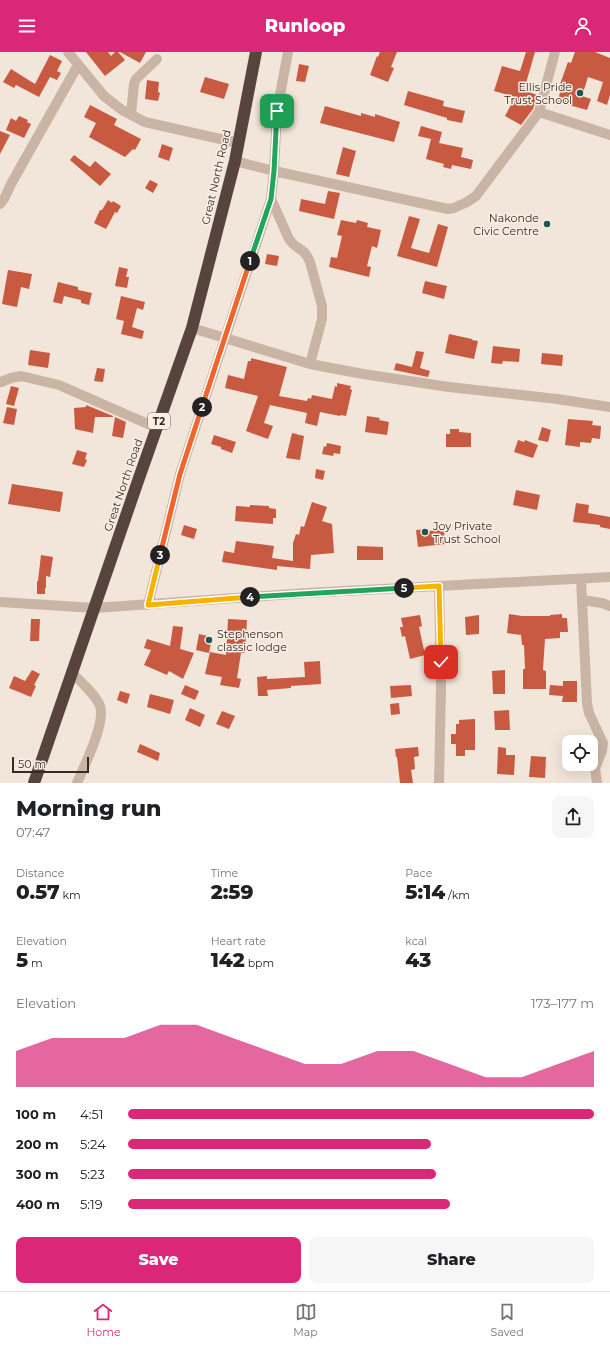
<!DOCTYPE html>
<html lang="en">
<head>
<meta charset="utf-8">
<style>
  body { margin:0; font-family:Montserrat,sans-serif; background:#f6f6f6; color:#202124; height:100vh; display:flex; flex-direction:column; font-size:15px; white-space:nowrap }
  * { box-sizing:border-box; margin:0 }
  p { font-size:13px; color:#757577 }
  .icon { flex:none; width:22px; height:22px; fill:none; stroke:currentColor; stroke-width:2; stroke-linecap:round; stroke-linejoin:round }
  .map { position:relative; height:731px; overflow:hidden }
  .details { display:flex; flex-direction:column; background:#fff; flex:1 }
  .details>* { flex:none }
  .buttons { position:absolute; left:562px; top:683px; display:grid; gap:8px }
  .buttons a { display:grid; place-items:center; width:36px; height:36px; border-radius:8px; background:#fff; box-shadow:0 4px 16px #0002; font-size:20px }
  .scale { position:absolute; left:12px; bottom:10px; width:77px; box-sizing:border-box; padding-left:4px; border:2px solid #352a26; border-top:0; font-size:11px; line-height:14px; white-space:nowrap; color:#352a26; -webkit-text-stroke:3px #f9efe5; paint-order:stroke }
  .pin { position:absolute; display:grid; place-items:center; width:34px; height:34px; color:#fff; margin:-17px; border-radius:8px; box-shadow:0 2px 6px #0006 }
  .km { position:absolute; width:20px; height:20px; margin:-10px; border-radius:50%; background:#222; color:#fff; font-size:11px; line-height:20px; text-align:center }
  .round { display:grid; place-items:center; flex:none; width:42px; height:42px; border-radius:8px; background:#f6f6f6 }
  .headline { display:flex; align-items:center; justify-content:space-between; height:68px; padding:0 16px }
  h1 { font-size:22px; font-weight:800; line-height:30px }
  .metrics { display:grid; grid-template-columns:repeat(3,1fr); gap:6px; height:68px; padding:4px 16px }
  .metrics div { display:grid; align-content:center }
  .metrics b { font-size:20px; font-weight:800 }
  .metrics small { font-size:11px; font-weight:400 }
  .metrics p { font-size:11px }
  .chart { height:112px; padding:8px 16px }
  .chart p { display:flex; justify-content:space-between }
  .chart svg { width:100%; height:72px; margin-top:4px; fill:#db2777; opacity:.7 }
  .button { display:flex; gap:8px; margin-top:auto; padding:8px 16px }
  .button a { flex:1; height:46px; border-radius:8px; background:#db2777; color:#fff; font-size:16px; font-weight:800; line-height:46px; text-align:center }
  .button a+a { background:#f6f6f6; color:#202124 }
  ul { padding:0 16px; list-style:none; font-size:13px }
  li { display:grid; grid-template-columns:64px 48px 1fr; align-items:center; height:30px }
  li i { height:10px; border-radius:5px; background:#db2777 }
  header { display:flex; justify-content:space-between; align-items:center; height:52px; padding:0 16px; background:#db2777; color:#fff; font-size:18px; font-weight:800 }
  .dock { display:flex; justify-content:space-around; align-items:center; height:56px; border-top:1px solid #e0e0e0; background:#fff; font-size:11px; color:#757577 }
  .dock a { display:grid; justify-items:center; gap:2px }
  .dock .current { color:#db2777 }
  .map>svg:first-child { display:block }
</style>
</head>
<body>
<header><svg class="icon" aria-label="menu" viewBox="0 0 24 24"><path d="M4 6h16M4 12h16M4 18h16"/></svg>Runloop<svg class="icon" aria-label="person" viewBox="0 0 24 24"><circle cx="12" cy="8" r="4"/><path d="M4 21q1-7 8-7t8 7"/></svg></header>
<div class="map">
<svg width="610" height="731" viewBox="0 0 610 731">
  <rect width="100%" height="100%" fill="#f2e5d9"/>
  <!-- building -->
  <path fill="#c85a41" d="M 86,0 L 108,0 L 111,4 L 115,0 L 118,0 L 125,8 L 105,24 Z
    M 120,0 L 146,0 L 140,11 Z
    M 380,0 L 397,0 L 391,15 L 394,16 L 388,30 L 370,23 L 377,4 L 378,5 Z
    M 526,0 L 535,0 L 524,38 L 537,43 L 533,57 L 521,73 L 505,64 L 515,45 L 494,39 L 502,14 L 520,19 Z
    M 575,0 L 595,0 L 610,6 L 610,43 L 607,53 L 597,49 L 603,30 L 588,25 L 582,44 L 591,47 L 587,58 L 558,50 L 561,35 L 559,35 L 568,10 L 571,11 Z
    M 50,3 L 62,9 L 57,19 L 61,21 L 57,28 L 50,25 L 39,45 L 16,33 L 14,36 L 3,30 L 11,17 L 35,32 Z
    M 299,12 L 309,14 L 305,30 L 296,29 Z
    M 205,25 L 229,32 L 224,47 L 200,40 Z
    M 147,28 L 159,30 L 158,40 L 160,41 L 158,49 L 145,47 Z
    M 408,39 L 444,49 L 443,54 L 465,59 L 462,71 L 447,68 L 447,66 L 404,53 Z
    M 90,53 L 117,67 L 114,73 L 141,87 L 135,98 L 133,97 L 125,105 L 89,85 L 96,71 L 84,65 Z
    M 325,54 L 361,64 L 361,61 L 375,65 L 375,62 L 400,70 L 394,90 L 320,71 Z
    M 19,64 L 28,68 L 27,70 L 31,72 L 24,86 L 6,78 L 11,66 L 16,69 Z
    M 421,74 L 442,80 L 439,91 L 463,96 L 461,105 L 473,108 L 471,117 L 452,113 L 451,117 L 443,115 L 444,112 L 426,107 L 431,87 L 418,84 Z
    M 0,79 L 10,83 L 0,102 Z
    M 162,92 L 173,96 L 169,109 L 158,105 Z
    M 343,95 L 356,99 L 349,125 L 336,122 Z
    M 74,103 L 90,115 L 95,109 L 111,122 L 100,134 L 70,108 Z
    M 150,128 L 158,132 L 153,141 L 145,136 Z
    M 328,139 L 340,141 L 334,167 L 299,159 L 301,147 L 325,152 Z
    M 108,148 L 112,151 L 113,149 L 121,154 L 117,161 L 115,160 L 106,177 L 94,171 L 100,158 L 102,158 Z
    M 409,164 L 420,167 L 411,196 L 429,201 L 438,172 L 448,175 L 437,215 L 397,204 Z
    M 341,168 L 356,171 L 357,168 L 368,171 L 367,175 L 381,178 L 377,196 L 372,194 L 367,214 L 371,215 L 369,225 L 329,215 L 331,205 L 337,206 L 342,184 L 337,183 Z
    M 267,202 L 279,204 L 277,214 L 265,212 Z
    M 119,215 L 128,217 L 126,225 L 129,225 L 127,236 L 115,234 Z
    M 8,218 L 32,222 L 29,237 L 21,235 L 17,255 L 2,252 Z
    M 425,229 L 447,234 L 444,247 L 422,241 Z
    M 58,230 L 78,235 L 78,238 L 92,241 L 89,253 L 81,251 L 81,248 L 64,244 L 62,252 L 53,250 Z
    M 121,244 L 145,250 L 143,258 L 137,256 L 132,275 L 144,279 L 142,287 L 121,282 L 124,269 L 116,267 Z
    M 449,282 L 472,287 L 472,288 L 478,289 L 474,307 L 445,301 Z
    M 493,294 L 520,297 L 519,310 L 503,309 L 502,312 L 491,311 Z
    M 30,298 L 50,301 L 48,316 L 28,313 Z
    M 416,299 L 424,300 L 420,316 L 430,319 L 428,325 L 394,318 L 396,311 L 412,315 Z
    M 542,301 L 563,303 L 562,314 L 541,312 Z
    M 251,306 L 287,315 L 279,344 L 307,349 L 308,346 L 311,347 L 312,343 L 332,347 L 335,334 L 337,335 L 337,331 L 351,334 L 350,337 L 352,338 L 346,364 L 341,363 L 340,364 L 320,360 L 317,374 L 305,371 L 307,361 L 270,353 L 264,371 L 273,374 L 268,387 L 246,379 L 258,344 L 225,336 L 228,323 L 244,327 L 248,309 L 251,309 Z
    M 97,316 L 105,317 L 103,330 L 94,329 Z
    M 11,334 L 19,336 L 14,354 L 6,352 Z
    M 86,353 L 113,364 L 113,365 L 95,365 L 93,381 L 75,377 L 74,356 L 86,355 Z
    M 7,355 L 17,357 L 14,373 L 3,371 Z
    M 367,364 L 380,366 L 379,368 L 389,370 L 387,383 L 365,380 Z
    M 115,365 L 126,370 L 123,386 L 112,384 Z
    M 568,367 L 593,369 L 592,373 L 601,374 L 600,387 L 592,386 L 591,391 L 580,390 L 580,395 L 565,393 Z
    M 542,375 L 551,378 L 548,390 L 538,388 Z
    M 450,377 L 459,377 L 459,380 L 471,381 L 471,395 L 446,395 L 446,382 L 450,382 Z
    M 292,381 L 304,384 L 300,408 L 286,406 Z
    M 214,383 L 236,390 L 232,401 L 221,397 L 221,395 L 211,392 Z
    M 518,388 L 524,390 L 525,388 L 538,393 L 533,406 L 514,400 Z
    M 327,391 L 341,394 L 340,402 L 334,401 L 333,404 L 322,402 L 324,394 L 326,395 Z
    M 77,398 L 87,401 L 85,407 L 87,408 L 84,415 L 72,412 Z
    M 316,417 L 325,419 L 323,428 L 315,426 Z
    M 12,432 L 63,440 L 60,460 L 8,452 Z
    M 516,438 L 540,443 L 537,458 L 513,453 Z
    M 312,450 L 327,455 L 322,469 L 332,472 L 334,501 L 311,503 L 310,517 L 277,514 L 277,518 L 222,510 L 224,499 L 234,501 L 236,489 L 274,494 L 272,506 L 293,509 L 293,491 L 296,482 L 299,483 L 301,474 L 304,475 Z
    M 576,451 L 589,453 L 588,461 L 610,465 L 610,477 L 600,475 L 600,473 L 573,470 Z
    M 250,453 L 269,454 L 269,456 L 276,457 L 276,466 L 273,466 L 273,472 L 235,469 L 236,454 L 250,455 Z
    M 184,473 L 197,477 L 194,487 L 181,483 Z
    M 429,477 L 429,479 L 444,477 L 445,492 L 418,495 L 416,478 Z
    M 357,494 L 383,495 L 383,508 L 357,508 Z
    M 41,503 L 53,505 L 50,525 L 46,524 L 46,536 L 45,536 L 45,542 L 37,542 L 37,529 L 38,529 Z
    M 509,562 L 522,564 L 550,564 L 550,563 L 562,562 L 562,566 L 567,566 L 568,580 L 560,580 L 560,586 L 545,587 L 543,617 L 543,618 L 546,619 L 546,637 L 523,637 L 523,617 L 525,617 L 524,593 L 522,593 L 521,583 L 507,581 Z
    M 420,563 L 422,574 L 419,575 L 425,603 L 410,607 L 405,584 L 402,585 L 400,575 L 403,575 L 401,566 Z
    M 479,563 L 479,582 L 466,583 L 465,565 Z
    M 31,567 L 40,567 L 39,589 L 30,589 Z
    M 228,567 L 247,568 L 245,601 L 241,601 L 237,626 L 241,627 L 239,636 L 220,633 L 222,625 L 205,622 L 210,600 L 226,603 Z
    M 173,574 L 183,575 L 180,597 L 194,601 L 183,627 L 169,619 L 167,623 L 144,613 L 151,598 L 144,596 L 147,587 L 170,594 Z
    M 199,582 L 212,585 L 209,601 L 196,598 Z
    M 320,609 L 321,632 L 291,634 L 291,636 L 267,638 L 268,644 L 258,644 L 257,625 L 267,624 L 267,627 L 305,625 L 304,610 Z
    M 32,618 L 40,622 L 34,633 L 36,634 L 31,645 L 9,636 L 14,624 L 25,629 Z
    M 505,618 L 505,642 L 493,642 L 492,619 Z
    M 563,629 L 577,629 L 577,650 L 562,650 L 563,644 L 549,643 L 550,633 L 563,634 Z
    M 185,633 L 199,639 L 195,648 L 181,642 Z
    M 411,633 L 412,644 L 391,646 L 390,634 Z
    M 120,639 L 130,642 L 127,652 L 117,648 Z
    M 150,642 L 174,648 L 170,662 L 147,655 Z
    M 399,651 L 400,662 L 391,663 L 390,652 Z
    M 190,656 L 205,663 L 200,675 L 185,668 Z
    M 509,658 L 510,678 L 495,678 L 494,659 Z
    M 222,659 L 235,664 L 229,677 L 216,672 Z
    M 475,667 L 475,698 L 465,698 L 465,704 L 456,704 L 456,692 L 451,692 L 451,682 L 456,682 L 456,672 L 459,672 L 459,668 Z
    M 140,692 L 160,701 L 158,709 L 137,700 Z
    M 418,695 L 419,704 L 414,705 L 415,717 L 411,718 L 413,731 L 400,731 L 397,705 L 396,705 L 395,697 Z
    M 498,695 L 506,696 L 506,703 L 515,703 L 514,723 L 497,722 Z
    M 531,704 L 546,705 L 545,726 L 529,725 Z"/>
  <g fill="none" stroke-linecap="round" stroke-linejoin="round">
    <!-- minor -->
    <path stroke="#cab4a5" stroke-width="10" d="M 68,0 L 104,44 L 122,58 L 145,70 L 238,91
      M 539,60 L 610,83
      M 131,62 L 134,32 L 136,27 L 157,7
      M 235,109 L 274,119 L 448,157 L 454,156 L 467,150 L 476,144 L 539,60 L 555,0
      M 271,147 L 289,187 L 293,192 L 304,200 L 307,204 L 310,210 L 322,254 L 322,267 L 310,312
      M 0,152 L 4,147 L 11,132 L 78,13
      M 192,276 L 310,312 L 363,322 L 449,335 L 557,347 L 610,355
      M 1,330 L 11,326 L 21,324 L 59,333 L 157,376
      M 581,527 L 587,651 L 589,661 L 603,691 L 602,699 L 595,716 L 597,731
      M 439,534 L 441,636 L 439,731
      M 582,548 L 602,551 L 610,554
      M 0,550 L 95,556 L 307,541 L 610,525
      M 148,553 L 180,422 L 271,147 L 274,119 L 277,59 L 288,0
      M 72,621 C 81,630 96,643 100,654 C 106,671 84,714 77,731"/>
    <!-- highway -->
    <path stroke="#57443d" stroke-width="12" d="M 34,731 L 139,426 L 192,276 L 235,109 L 256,0"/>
  </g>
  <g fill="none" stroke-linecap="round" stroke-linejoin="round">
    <defs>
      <path id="split-1" d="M 250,209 L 271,147 L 274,119 L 277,59"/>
      <path id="split-2" d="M 202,355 L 250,209"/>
      <path id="split-3" d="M 160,503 L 180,422 L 202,355"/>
      <path id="split-4" d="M 160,503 L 148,553 L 250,545"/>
      <path id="split-5" d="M 250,545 L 404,536"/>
      <path id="split-6" d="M 404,536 L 439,534 L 441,610"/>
    </defs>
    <!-- split-1 casing -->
    <use href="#split-1" stroke="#fff" stroke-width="8"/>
    <!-- split-2 casing -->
    <use href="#split-2" stroke="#fff" stroke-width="8"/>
    <!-- split-3 casing -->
    <use href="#split-3" stroke="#fff" stroke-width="8"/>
    <!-- split-4 casing -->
    <use href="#split-4" stroke="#fff" stroke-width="8"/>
    <!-- split-5 casing -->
    <use href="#split-5" stroke="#fff" stroke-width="8"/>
    <!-- split-6 casing -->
    <use href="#split-6" stroke="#fff" stroke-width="8"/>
    <!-- split-1 -->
    <use href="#split-1" stroke="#22a559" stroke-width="5"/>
    <!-- split-2 -->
    <use href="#split-2" stroke="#f0652b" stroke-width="5"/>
    <!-- split-3 -->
    <use href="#split-3" stroke="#f0652b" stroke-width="5"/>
    <!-- split-4 -->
    <use href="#split-4" stroke="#f5b400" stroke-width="5"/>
    <!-- split-5 -->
    <use href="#split-5" stroke="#22a559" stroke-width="5"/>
    <!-- split-6 -->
    <use href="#split-6" stroke="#f5b400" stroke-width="5"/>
  </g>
  <!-- markers -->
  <g fill="#1b5758" stroke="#f9efe5" stroke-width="1.5">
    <circle cx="580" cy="41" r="4"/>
    <circle cx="547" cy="172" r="4"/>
    <circle cx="425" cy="480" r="4"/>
    <circle cx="209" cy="588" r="4"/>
  </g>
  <g text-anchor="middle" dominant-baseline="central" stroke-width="3" stroke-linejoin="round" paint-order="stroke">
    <!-- shield labels -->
    <rect fill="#f9efe5" stroke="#70655f" stroke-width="1" x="148" y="361" width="22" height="16" rx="3"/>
    <g font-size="10" font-weight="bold" fill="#352a26">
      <text x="159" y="369">T2</text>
    </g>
    <!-- poi labels -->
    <g font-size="11" fill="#352a26" stroke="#f9efe5" text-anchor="end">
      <text x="572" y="35">Ellis Pride<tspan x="572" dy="13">Trust School</tspan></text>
      <text x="539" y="166">Nakonde<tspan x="539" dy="13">Civic Centre</tspan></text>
      <text x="433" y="474" text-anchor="start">Joy Private<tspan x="433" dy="13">Trust School</tspan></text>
      <text x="217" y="582" text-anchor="start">Stephenson<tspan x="217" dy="13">classic lodge</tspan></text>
    </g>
    <!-- street labels -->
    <g font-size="11" fill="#352a26" stroke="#f9efe5">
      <text transform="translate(216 125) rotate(-77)">Great North Road</text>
      <text transform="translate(123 433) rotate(-71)">Great North Road</text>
    </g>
  </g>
</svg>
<div class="buttons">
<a><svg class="icon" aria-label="locate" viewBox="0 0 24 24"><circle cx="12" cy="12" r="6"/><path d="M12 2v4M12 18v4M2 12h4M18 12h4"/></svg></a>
</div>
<div class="scale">50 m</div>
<div class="pin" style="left:277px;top:59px;background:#1e9e55"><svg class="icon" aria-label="arrive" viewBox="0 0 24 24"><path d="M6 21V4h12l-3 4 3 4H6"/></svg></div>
<div class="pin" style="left:441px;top:610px;background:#d93025"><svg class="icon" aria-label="check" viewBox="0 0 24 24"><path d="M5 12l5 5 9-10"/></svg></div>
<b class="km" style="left:250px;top:209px">1</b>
<b class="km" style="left:202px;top:355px">2</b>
<b class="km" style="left:160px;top:503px">3</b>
<b class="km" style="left:250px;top:545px">4</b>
<b class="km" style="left:404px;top:536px">5</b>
</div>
<section class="details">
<div class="headline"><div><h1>Morning run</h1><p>07:47</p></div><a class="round"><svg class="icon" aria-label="share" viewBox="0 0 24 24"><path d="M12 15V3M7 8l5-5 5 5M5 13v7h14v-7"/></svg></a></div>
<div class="metrics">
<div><p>Distance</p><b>0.57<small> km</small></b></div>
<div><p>Time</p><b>2:59</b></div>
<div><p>Pace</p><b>5:14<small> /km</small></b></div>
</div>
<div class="metrics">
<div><p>Elevation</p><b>5<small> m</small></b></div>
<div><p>Heart rate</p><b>142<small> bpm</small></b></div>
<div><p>kcal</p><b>43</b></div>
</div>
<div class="chart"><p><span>Elevation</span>173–177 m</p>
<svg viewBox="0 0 160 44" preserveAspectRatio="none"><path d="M0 44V22L10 14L20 14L30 14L40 6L50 6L60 14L70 22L80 30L90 30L100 22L110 22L120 30L130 38L140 38L150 30L160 22V44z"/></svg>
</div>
<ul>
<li><b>100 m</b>4:51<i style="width:100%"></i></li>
<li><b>200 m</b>5:24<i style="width:65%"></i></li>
<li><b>300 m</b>5:23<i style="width:66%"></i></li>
<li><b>400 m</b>5:19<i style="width:69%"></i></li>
</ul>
<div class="button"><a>Save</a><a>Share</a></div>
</section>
<nav class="dock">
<a class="current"><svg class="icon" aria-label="home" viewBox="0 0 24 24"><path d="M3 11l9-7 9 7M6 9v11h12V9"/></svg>Home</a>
<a><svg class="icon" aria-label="map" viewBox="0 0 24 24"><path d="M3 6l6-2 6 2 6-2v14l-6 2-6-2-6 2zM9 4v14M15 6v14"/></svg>Map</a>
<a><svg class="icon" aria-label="saved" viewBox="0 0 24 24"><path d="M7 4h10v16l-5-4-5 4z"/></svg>Saved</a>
</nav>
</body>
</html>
